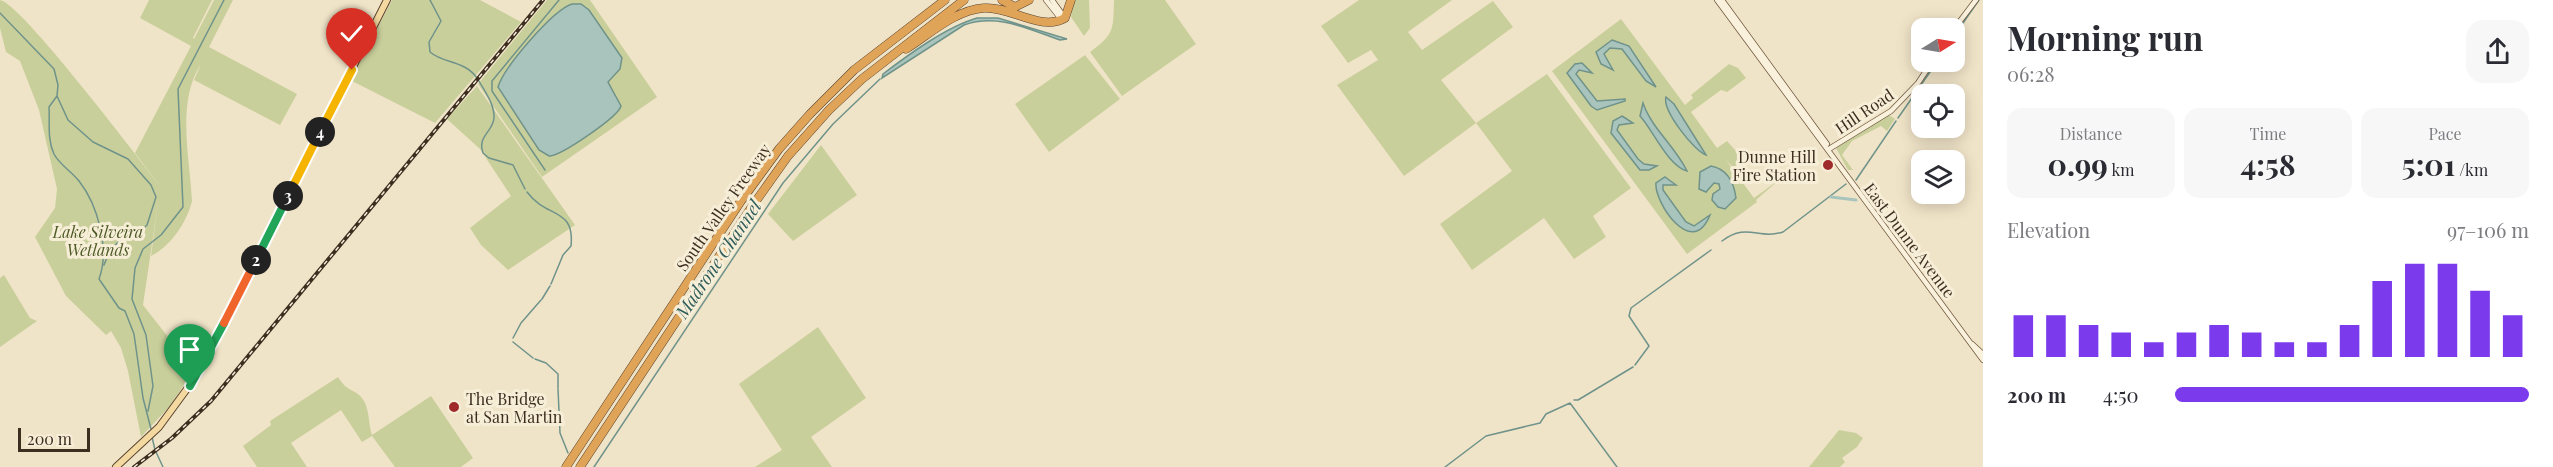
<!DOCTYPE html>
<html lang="en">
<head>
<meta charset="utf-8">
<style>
  body { margin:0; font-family:"Playfair Display",serif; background:#f7f7f7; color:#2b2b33; height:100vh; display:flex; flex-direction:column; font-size:22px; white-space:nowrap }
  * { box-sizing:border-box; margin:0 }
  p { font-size:20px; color:#7c7c81 }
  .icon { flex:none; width:33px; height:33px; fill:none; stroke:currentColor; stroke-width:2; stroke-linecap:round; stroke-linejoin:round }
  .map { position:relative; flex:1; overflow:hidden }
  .panel { display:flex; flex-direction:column; background:#fff; width:570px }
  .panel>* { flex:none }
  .needle { width:39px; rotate:79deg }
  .tools { position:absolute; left:1911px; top:18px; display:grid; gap:12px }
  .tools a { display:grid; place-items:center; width:54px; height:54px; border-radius:12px; background:#fff; box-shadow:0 3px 15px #0003; font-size:30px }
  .scale { position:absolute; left:18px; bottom:15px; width:72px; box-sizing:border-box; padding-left:6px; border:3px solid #3d2e20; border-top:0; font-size:16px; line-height:21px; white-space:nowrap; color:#3d2e20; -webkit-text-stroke:4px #f7eed8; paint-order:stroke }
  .pin { position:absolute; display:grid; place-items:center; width:51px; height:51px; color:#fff; margin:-62px -26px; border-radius:50% 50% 50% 0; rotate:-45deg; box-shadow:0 0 6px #0007 }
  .pin .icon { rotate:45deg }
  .km { position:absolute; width:30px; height:30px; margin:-15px; border-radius:50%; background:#222; color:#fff; font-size:16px; line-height:30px; text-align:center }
  .round { display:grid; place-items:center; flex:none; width:63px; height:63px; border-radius:18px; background:#f7f7f7 }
  .head { display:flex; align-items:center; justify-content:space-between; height:102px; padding:0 24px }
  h1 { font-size:33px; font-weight:700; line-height:45px }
  .figures { display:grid; grid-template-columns:repeat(3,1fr); gap:9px; height:102px; padding:6px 24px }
  .figures div { display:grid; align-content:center; border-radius:15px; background:#f7f7f7; text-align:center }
  .figures b { font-size:30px; font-weight:700 }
  .figures small { font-size:16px; font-weight:400 }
  .figures p { font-size:16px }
  .chart { height:168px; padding:12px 24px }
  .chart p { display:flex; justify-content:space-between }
  .chart svg { width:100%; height:108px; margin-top:6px; stroke:#7c3aed; stroke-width:6 }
  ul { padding:0 24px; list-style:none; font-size:20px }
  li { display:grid; grid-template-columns:96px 72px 1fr; align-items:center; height:45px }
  li i { height:15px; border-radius:8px; background:#7c3aed }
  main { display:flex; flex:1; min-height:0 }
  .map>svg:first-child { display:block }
</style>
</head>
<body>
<main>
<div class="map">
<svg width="1983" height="467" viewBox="0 0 1983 467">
  <rect width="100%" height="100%" fill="#f0e4c8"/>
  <!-- green -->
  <path fill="#c9cf9b" d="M 0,0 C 20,2 139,159 160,186 L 135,153 L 191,46 L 140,18 L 149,0 L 212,0 L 193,38 L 194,39 L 214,0 L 233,0 L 209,47 L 297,94 L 280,125 L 194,80 L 201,64 C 176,102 190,158 192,201 C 187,222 171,246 151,256 L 158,203 L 143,305 L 194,370 L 170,406 L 141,437 L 128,371 L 121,348 L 111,331 L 106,335 L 66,296 L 35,237 L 55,208 L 57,189 L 39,110 L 20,61 L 6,52 L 0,28 Z
    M 392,0 L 480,0 L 521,22 L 435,123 L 350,80 Z
    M 547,0 L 590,0 L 657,97 L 542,177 L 478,84 Z
    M 1073,0 L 1089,0 L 1090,28 L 1084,36 L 1071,17 Z
    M 1114,0 L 1165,0 L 1196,44 L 1122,96 L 1090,52 C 1115,34 1113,29 1114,0 Z
    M 1359,0 L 1452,0 L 1408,32 L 1422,50 L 1493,1 L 1513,27 L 1441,80 L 1476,123 L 1547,74 L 1631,188 L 1593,216 L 1606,237 L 1574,259 L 1544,218 L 1472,270 L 1440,224 L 1512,171 L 1476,123 L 1404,176 L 1337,85 L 1378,60 L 1371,50 L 1348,63 L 1321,26 Z
    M 1621,19 L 1685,105 L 1693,98 L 1691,95 L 1729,64 L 1738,68 L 1746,78 L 1727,92 L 1721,90 L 1691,112 L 1717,148 L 1727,141 L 1744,160 L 1738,173 L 1726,160 L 1754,198 L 1780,179 L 1756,200 L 1757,202 L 1687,254 L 1552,71 Z
    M 1085,55 L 1120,99 L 1049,152 L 1015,104 Z
    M 477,86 L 575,225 L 508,270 L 481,245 L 470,228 L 511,196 L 480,149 L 447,119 Z
    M 1889,115 L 1895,119 L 1887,131 L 1881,126 L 1852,141 L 1842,155 L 1853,170 L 1848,170 L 1836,148 Z
    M 821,145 L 857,195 L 793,241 L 768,214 Z
    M 4,275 L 30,318 L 37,321 L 0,347 L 0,278 Z
    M 818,327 L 866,398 L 811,437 L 832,467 L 755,467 L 782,450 L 739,384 Z
    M 338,377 C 348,393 354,388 362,398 C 370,408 368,424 372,435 L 431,396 L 473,458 L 461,467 L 395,467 L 372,436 L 362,442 L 341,410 L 291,443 L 307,467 L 257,467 L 243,446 L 271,425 L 270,421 Z
    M 1839,430 L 1856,433 L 1863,438 L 1857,447 L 1842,458 L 1845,462 L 1840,467 L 1809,467 Z"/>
  <!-- water -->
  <path fill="#a9c4bc" stroke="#6f938a" stroke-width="1.5" d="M 572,4 L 581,4 L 589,10 L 622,58 L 620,69 L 608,82 L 621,106 C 618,117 561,156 549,156 L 539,150 L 498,87 C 504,67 553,10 572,4 Z
    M 977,18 L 998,18 L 1067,39 L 1060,40 C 1028,29 997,13 964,25 L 882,78 L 883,74 C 908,55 946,27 977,18 Z
    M 1612,40 L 1629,46 L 1656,87 L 1646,81 L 1622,49 L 1610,48 L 1604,54 L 1613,70 L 1601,64 L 1596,52 Z
    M 1582,63 L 1592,73 L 1579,70 L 1576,74 L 1597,101 L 1625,99 L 1625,101 L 1597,110 L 1591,106 L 1567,73 L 1575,64 Z
    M 1666,97 L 1674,104 L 1706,155 C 1694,151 1662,110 1666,97 Z
    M 1643,103 C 1652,129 1675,146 1687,171 C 1668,166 1653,130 1640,116 Z
    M 1622,116 L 1633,123 L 1619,125 L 1617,130 L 1638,159 L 1644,164 L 1657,166 L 1649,170 L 1640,170 L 1611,133 L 1613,121 Z
    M 1711,166 C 1727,169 1734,183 1736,198 L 1725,209 L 1718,207 L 1712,200 L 1713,194 L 1720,189 L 1719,184 L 1714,183 L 1706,192 L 1699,189 L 1700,172 Z
    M 1665,177 L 1676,185 L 1663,185 L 1663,190 L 1686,222 L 1694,226 L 1710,215 C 1692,260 1654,202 1656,183 Z"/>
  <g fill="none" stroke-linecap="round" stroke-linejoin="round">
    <!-- stream -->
    <path stroke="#6f938a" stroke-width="1.5" d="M 430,0 L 441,21 L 429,42 L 430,52 C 444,64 464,60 477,78
      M 0,13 L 54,69 L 58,85 L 57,96 L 68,120 L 93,142 L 128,159 L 151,185 L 156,197 L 147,225 L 139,233 C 121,235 110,248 104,265
      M 1954,36 L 1979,0
      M 479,81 C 485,92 495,105 494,118 C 493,132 477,136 483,153 L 489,158 L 513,165 L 525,189
      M 57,96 L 49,107 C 50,123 47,139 54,154 C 59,164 72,172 79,181 C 98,205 110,250 99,279 L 119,308 L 125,311 L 134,334 L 143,398 L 151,429
      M 1898,118 L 1937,62
      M 545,170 L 492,91 L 492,81 L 559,0
      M 1856,180 L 1896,121
      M 527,192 C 547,219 575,207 571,246 L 563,255 L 551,284
      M 1722,241 C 1747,222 1758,240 1783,232 L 1846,184
      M 542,299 L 550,286
      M 513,338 L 521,323 L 541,300
      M 513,342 L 533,358
      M 535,359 L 546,363 L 558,374 L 558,388
      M 1635,365 L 1649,346 L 1629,316 L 1631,308 L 1711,250
      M 558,389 L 560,433 L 568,453
      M 1574,400 L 1578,400 L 1633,367
      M 148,411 L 153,386 L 146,335 L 132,299 L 135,268 L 143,249 L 161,235 L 183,207 L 178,89 L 224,0
      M 152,437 L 155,450
      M 156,452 L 163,467
      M 594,467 L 783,183 L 833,124 L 880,79
      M 1445,467 L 1486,436 L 1540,423 L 1546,414 L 1570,403 L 1617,467"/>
    <!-- canal -->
    <path stroke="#a9c4bc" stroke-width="3" d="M 1831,197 L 1856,200"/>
    <defs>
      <path id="secondary" d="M 1046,0 L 1061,19
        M 1052,0 L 1065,18
        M 1717,0 L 1983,360
        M 1722,0 L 1827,144
        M 1954,29 L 1976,0
        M 1829,149 L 1891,111 L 1918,83 L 1932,62
        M 1972,344 L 1983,354"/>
      <path id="primary" d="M 116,467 L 159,427 L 195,378 L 387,0"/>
      <path id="highway" d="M 1002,0 L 1015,7 L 1029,0
        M 906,49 C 930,34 955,10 984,8 C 1010,6 1041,32 1065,18 L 1071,0
        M 566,467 L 741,201 L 779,149 L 810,114 L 854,70 L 945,0
        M 580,467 L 751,208 L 788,156 L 829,110 L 862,79 L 964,0"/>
    </defs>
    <!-- secondary casing -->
    <use href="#secondary" stroke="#6f573f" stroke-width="6"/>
    <!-- primary casing -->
    <use href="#primary" stroke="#5b4430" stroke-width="8"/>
    <!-- highway casing -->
    <use href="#highway" stroke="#5b4430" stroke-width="9"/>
    <!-- secondary -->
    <use href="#secondary" stroke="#faf1dc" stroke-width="4.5"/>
    <!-- primary -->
    <use href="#primary" stroke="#f3d9a0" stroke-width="6"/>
    <!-- highway -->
    <use href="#highway" stroke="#e0a458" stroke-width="8"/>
    <defs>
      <path id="rail" d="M 134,467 L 172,438 L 211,401 L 543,0"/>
    </defs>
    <!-- rail casing -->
    <use href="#rail" stroke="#3d2e20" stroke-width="4"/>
    <!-- rail -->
    <use href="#rail" stroke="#f7eed8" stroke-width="1.5" stroke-dasharray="4.5" stroke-linecap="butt"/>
  </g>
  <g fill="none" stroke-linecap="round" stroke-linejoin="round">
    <defs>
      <path id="split-1" d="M 190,386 L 224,323"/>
      <path id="split-2" d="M 224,323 L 256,260"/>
      <path id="split-3" d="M 256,260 L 288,196"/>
      <path id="split-4" d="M 288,196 L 320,132"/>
      <path id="split-5" d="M 320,132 L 352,70"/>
    </defs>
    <!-- split-1 casing -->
    <use href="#split-1" stroke="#fff" stroke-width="12"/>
    <!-- split-2 casing -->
    <use href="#split-2" stroke="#fff" stroke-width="12"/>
    <!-- split-3 casing -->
    <use href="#split-3" stroke="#fff" stroke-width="12"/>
    <!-- split-4 casing -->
    <use href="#split-4" stroke="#fff" stroke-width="12"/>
    <!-- split-5 casing -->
    <use href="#split-5" stroke="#fff" stroke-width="12"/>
    <!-- split-1 -->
    <use href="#split-1" stroke="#22a559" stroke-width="8"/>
    <!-- split-2 -->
    <use href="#split-2" stroke="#f0652b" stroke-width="8"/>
    <!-- split-3 -->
    <use href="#split-3" stroke="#22a559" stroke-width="8"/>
    <!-- split-4 -->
    <use href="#split-4" stroke="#f5b400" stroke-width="8"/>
    <!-- split-5 -->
    <use href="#split-5" stroke="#f5b400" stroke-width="8"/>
  </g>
  <!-- markers -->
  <g fill="#9e2a2b" stroke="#f7eed8" stroke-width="2">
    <circle cx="1828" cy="165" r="6"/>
    <circle cx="454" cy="407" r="6"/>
  </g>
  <g text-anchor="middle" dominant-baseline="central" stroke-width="6" stroke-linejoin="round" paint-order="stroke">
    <!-- street labels -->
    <g font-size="16" fill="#3d2e20" stroke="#f7eed8">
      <text transform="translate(1864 111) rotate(-34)">Hill Road</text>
      <text transform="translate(723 207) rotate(-55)">South Valley Freeway</text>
      <text transform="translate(1910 240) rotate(53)">East Dunne Avenue</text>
    </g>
    <!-- poi labels -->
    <g font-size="16" fill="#3d2e20" stroke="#f7eed8" text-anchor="end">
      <text x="1816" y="156">Dunne Hill<tspan x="1816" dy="18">Fire Station</tspan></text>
      <text x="466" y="398" text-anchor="start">The Bridge<tspan x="466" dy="18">at San Martin</tspan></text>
    </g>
    <!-- park labels -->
    <g font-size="16" font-style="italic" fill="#4d5a26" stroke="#f7eed8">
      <text x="98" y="231">Lake Silveira<tspan x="98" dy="18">Wetlands</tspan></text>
    </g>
    <!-- water labels -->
    <g font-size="18" font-style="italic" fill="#2f5d5a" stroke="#f7eed8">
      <text transform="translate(718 259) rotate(-56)">Madrone Channel</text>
    </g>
  </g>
</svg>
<div class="tools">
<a><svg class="needle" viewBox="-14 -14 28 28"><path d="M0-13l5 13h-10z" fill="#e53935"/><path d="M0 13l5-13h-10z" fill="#7c7c81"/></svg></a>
<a><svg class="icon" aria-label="locate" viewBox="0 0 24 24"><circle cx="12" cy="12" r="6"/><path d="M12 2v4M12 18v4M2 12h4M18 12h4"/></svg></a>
<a><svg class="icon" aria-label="layers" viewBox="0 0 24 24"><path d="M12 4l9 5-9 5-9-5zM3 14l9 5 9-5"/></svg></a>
</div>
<div class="scale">200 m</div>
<div class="pin" style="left:190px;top:386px;background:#1e9e55"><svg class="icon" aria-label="arrive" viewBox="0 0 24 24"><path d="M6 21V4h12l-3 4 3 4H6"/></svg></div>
<div class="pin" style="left:352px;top:70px;background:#d93025"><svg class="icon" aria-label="check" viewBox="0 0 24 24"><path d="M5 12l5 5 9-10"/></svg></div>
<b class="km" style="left:256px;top:260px">2</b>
<b class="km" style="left:288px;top:196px">3</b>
<b class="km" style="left:320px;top:132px">4</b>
</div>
<section class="panel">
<div class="head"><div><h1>Morning run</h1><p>06:28</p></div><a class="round"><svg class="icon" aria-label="share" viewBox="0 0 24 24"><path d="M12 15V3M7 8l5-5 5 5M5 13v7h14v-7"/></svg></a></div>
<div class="figures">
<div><p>Distance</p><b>0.99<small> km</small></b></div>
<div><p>Time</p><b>4:58</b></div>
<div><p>Pace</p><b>5:01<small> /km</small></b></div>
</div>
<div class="chart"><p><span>Elevation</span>97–106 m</p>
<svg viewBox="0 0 160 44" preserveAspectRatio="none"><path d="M5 44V27M15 44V27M25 44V31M35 44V34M45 44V38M55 44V34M65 44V31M75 44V34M85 44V38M95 44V38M105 44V31M115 44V13M125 44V6M135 44V6M145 44V17M155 44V27"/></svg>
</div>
<ul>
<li><b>200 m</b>4:50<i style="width:100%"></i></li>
</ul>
</section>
</main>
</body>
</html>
